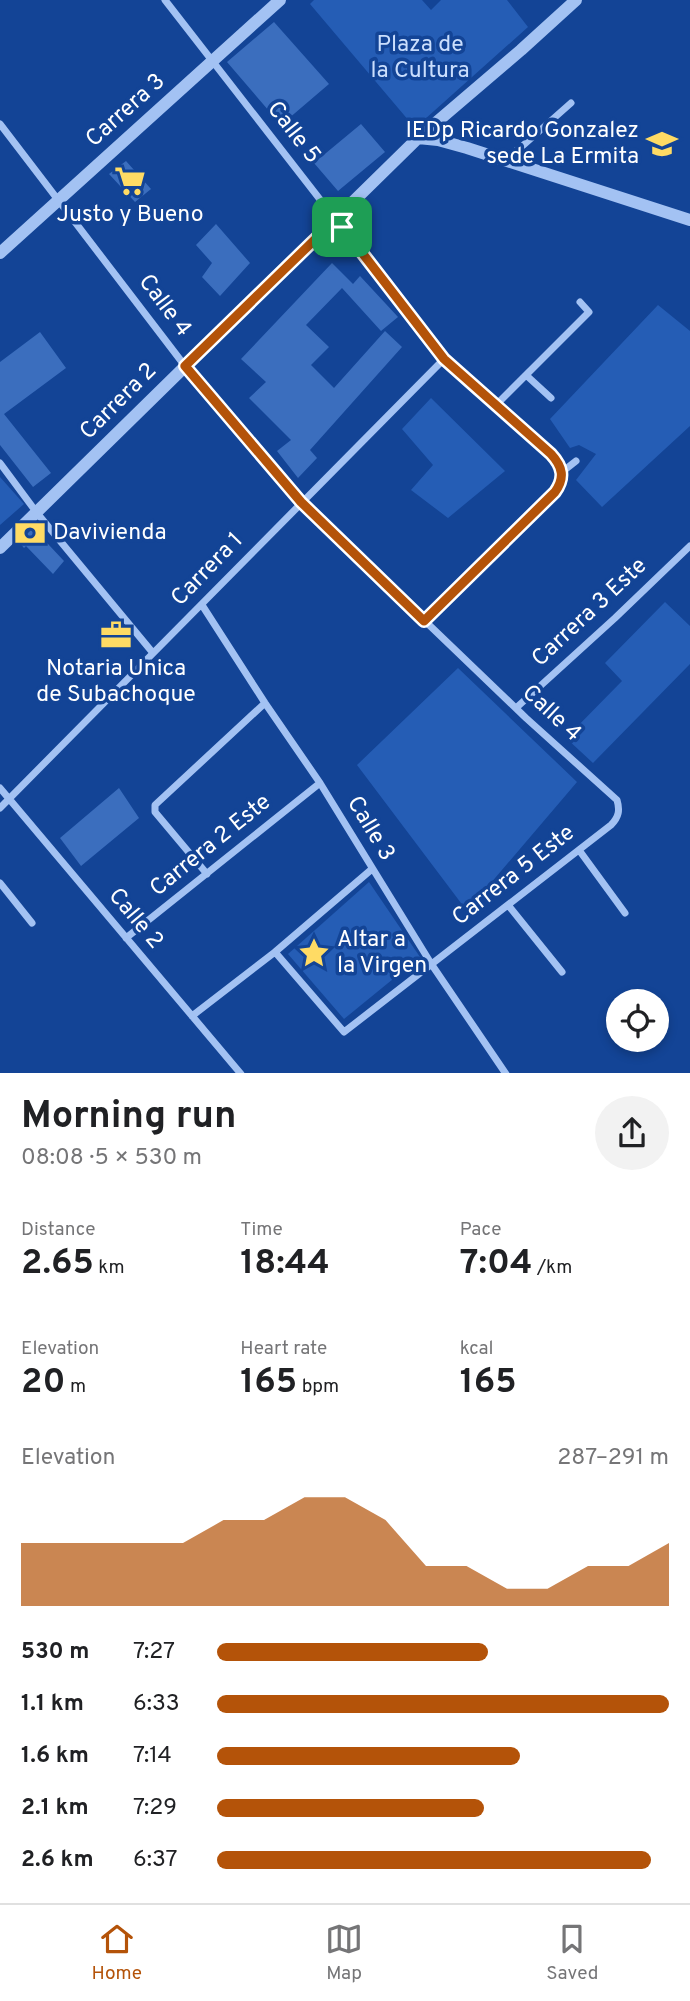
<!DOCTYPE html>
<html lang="en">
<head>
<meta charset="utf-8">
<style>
  body { margin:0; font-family:Overpass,sans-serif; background:#f2f2f2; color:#202124; height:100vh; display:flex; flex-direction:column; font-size:26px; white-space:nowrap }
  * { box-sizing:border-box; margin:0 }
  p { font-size:23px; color:#757577 }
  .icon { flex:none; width:38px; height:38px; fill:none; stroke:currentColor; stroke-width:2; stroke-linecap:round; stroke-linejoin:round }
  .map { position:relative; height:1073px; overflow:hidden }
  .sheet { display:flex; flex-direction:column; background:#fff; flex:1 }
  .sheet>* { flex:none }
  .buttons { position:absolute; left:606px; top:989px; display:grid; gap:14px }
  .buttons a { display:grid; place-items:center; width:63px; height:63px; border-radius:50%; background:#fff; box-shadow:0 4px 10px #0003; font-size:35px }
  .pin { position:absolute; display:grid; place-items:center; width:60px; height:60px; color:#fff; margin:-30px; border-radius:14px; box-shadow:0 4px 10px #0006 }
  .round { display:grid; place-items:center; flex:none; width:74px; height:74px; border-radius:37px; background:#f2f2f2 }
  .summary { display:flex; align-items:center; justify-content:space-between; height:119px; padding:0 21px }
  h1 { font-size:38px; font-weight:700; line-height:52px }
  .metrics { display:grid; grid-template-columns:repeat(3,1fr); gap:10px; height:119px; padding:7px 21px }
  .metrics div { display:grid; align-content:center }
  .metrics b { font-size:35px; font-weight:700 }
  .metrics small { font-size:19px; font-weight:400 }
  .metrics p { font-size:19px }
  .chart { height:196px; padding:14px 21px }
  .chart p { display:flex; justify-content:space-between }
  .chart svg { width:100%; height:126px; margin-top:7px; fill:#b45309; opacity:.7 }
  ul { padding:0 21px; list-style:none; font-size:23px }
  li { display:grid; grid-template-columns:112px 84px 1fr; align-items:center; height:52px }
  li i { height:18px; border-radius:9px; background:#b45309 }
  .tabs { display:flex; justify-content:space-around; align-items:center; height:98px; border-top:2px solid #e0e0e0; background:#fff; font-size:19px; color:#757577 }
  .tabs a { display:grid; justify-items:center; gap:4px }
  .tabs .current { color:#b45309 }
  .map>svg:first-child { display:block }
</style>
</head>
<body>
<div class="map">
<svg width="690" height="1074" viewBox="0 0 690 1074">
  <rect width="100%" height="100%" fill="#134496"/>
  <!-- green -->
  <path fill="#255db5" d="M 314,0 L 422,0 L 431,10 L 441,0 L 507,0 L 528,27 L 415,128 L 310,4 Z
    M 658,305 L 690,331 L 690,426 L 602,507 L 576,480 L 596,454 L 579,445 L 570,448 L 550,419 Z
    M 431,398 L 505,471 L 448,518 L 411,490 L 433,465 L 402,429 Z
    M 0,477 L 24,504 L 0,525 Z
    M 665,602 L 690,626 L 690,664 L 593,763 L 566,738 L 622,681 L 605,663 Z
    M 458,668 L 577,782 L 467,911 L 357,765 Z
    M 369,882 L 420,957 L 344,1019 L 288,954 Z"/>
  <!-- building -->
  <path fill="#3b6ebe" d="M 274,22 L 329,84 L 281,125 L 227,62 Z
    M 361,124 L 385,152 L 338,191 L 314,163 Z
    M 126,161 L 151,189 L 135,202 L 109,174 Z
    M 216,224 L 250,263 L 220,296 L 202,277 L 212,263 L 196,245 Z
    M 332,263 L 353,284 L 360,276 L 398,317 L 381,331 L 342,288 L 306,325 L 329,347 L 311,365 L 334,388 L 385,331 L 402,347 L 310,450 L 317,458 L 298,478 L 277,451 L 291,440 L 249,398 L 266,382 L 241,359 Z
    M 40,332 L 66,368 L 4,414 L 51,473 L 33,487 L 0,445 L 0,362 Z
    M 33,528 L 64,561 L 53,574 L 26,546 L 24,548 L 19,542 Z
    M 119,788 L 139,818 L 81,866 L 60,838 Z"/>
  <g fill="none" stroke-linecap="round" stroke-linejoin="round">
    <!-- minor -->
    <path stroke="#a3c2f3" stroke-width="7" d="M 165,0 L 444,359 L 560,464 C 563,475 562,482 555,492 L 423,621
      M 0,124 L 185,366 L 301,502 L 526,718 L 617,800 C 620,810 619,817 611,825 L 344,1032 L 275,952
      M 503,159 L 519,149 L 571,103
      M 526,375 L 551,398
      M 496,405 L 589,312 L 580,302
      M 0,463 L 37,513 L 153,653
      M 562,472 L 576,461
      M 202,605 L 265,703 L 320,783 L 432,965 L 506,1074
      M 516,708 L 615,618 L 690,546
      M 0,788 L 241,1074
      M 0,808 L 444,359
      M 579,850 L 625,913
      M 207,874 L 155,812 L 155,805 L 265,703
      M 0,883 L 32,923
      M 508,905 L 562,972
      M 126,938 L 320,783
      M 192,1016 L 275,952 L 372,869"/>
    <!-- tertiary -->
    <path stroke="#a3c2f3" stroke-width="12" d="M 418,138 L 438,140 L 467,148 L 690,220
      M 0,253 L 280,0
      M 0,548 L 418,138 L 521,50 L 576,0"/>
  </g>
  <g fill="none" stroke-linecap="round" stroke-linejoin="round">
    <defs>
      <path id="route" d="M 336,219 L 444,359 L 551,454 C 563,467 565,478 555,492 L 424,621 L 301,502 L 185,366 Z"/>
    </defs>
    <!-- route casing -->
    <use href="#route" stroke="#fff" stroke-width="14"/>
    <!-- route -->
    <use href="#route" stroke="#b45309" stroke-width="9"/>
  </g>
  <!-- icons -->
  <defs>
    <symbol id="school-bare" viewBox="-9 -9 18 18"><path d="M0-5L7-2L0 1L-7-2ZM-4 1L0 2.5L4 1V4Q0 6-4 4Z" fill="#ffdb64" stroke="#134496" stroke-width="2.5" paint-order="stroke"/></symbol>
    <symbol id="supermarket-bare" viewBox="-9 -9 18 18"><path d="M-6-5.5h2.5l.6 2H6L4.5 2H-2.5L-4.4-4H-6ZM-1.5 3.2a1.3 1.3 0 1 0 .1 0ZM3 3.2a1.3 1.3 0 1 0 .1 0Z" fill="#ffdb64" stroke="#134496" stroke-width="2.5" paint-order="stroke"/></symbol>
    <symbol id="bank-bare" viewBox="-9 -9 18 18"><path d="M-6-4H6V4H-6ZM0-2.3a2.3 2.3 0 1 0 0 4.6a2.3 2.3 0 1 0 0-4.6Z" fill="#ffdb64" stroke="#134496" stroke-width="2.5" paint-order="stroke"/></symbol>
    <symbol id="office-bare" viewBox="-9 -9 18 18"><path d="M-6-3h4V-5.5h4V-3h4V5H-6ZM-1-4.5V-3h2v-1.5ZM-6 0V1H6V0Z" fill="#ffdb64" stroke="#134496" stroke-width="2.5" paint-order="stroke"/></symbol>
    <symbol id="sight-bare" viewBox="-9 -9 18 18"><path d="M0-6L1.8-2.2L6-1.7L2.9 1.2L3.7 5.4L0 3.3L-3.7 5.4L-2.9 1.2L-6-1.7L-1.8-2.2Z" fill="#ffdb64" stroke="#134496" stroke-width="2.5" paint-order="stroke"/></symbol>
  </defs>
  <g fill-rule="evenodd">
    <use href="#school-bare" x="640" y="122" width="44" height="44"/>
    <use href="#supermarket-bare" x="108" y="159" width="44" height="44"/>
    <use href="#bank-bare" x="8" y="511" width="44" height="44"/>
    <use href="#office-bare" x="94" y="613" width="44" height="44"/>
    <use href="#sight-bare" x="292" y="931" width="44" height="44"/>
  </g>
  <g text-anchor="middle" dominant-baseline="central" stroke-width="7" stroke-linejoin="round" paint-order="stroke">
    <!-- park labels -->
    <g font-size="23" fill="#cadefd" stroke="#134496">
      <text x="420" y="45">Plaza de<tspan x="420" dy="26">la Cultura</tspan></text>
    </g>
    <!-- street labels -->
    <g font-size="23" fill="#fff" stroke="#134496">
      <text transform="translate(126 111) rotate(-42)">Carrera 3</text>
      <text transform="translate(293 133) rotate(52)">Calle 5</text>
      <text transform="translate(164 306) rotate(53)">Calle 4</text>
      <text transform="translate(119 402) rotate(-45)">Carrera 2</text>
      <text transform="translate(208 570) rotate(-46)">Carrera 1</text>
      <text transform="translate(590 613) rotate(-43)">Carrera 3 Este</text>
      <text transform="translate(551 714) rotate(43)">Calle 4</text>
      <text transform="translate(370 829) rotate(59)">Calle 3</text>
      <text transform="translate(211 846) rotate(-39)">Carrera 2 Este</text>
      <text transform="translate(514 876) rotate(-38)">Carrera 5 Este</text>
      <text transform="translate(135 919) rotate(50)">Calle 2</text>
    </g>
    <!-- poi labels -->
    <g font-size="23" fill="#fff" stroke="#134496">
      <text x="639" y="131" text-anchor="end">IEDp Ricardo Gonzalez<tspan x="639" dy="26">sede La Ermita</tspan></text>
      <text x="130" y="215">Justo y Bueno</text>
      <text x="53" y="533" text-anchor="start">Davivienda</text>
      <text x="116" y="669">Notaria Unica<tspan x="116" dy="26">de Subachoque</tspan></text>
      <text x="337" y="940" text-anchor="start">Altar a<tspan x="337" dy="26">la Virgen</tspan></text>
    </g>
  </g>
</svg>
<div class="buttons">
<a><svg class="icon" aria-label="locate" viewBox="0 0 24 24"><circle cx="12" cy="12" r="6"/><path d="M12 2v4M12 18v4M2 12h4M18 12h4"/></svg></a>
</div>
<div class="pin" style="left:342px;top:227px;background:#1e9e55"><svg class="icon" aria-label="arrive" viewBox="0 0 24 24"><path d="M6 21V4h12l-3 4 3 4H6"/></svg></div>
</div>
<section class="sheet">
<div class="summary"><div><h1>Morning run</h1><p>08:08 · 5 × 530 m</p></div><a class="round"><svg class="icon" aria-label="share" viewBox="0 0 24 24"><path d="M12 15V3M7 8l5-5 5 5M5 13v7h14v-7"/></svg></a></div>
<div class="metrics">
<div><p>Distance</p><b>2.65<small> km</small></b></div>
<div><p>Time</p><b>18:44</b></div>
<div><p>Pace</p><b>7:04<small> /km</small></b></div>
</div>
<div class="metrics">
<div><p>Elevation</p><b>20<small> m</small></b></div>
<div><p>Heart rate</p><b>165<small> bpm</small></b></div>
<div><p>kcal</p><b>165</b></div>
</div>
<div class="chart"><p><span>Elevation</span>287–291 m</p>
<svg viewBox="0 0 160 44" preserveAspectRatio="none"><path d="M0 44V22L10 22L20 22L30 22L40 22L50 14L60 14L70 6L80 6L90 14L100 30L110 30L120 38L130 38L140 30L150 30L160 22V44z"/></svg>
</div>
<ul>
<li><b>530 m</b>7:27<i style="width:60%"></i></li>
<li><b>1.1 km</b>6:33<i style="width:100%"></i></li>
<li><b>1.6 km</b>7:14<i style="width:67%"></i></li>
<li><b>2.1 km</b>7:29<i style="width:59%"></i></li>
<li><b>2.6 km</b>6:37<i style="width:96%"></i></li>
</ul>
</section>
<nav class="tabs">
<a class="current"><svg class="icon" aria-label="home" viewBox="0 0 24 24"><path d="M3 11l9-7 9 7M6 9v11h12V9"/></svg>Home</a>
<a><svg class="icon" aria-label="map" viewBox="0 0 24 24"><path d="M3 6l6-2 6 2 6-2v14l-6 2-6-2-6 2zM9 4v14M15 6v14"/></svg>Map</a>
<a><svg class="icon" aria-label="saved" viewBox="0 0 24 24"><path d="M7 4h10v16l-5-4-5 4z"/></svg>Saved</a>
</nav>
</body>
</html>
